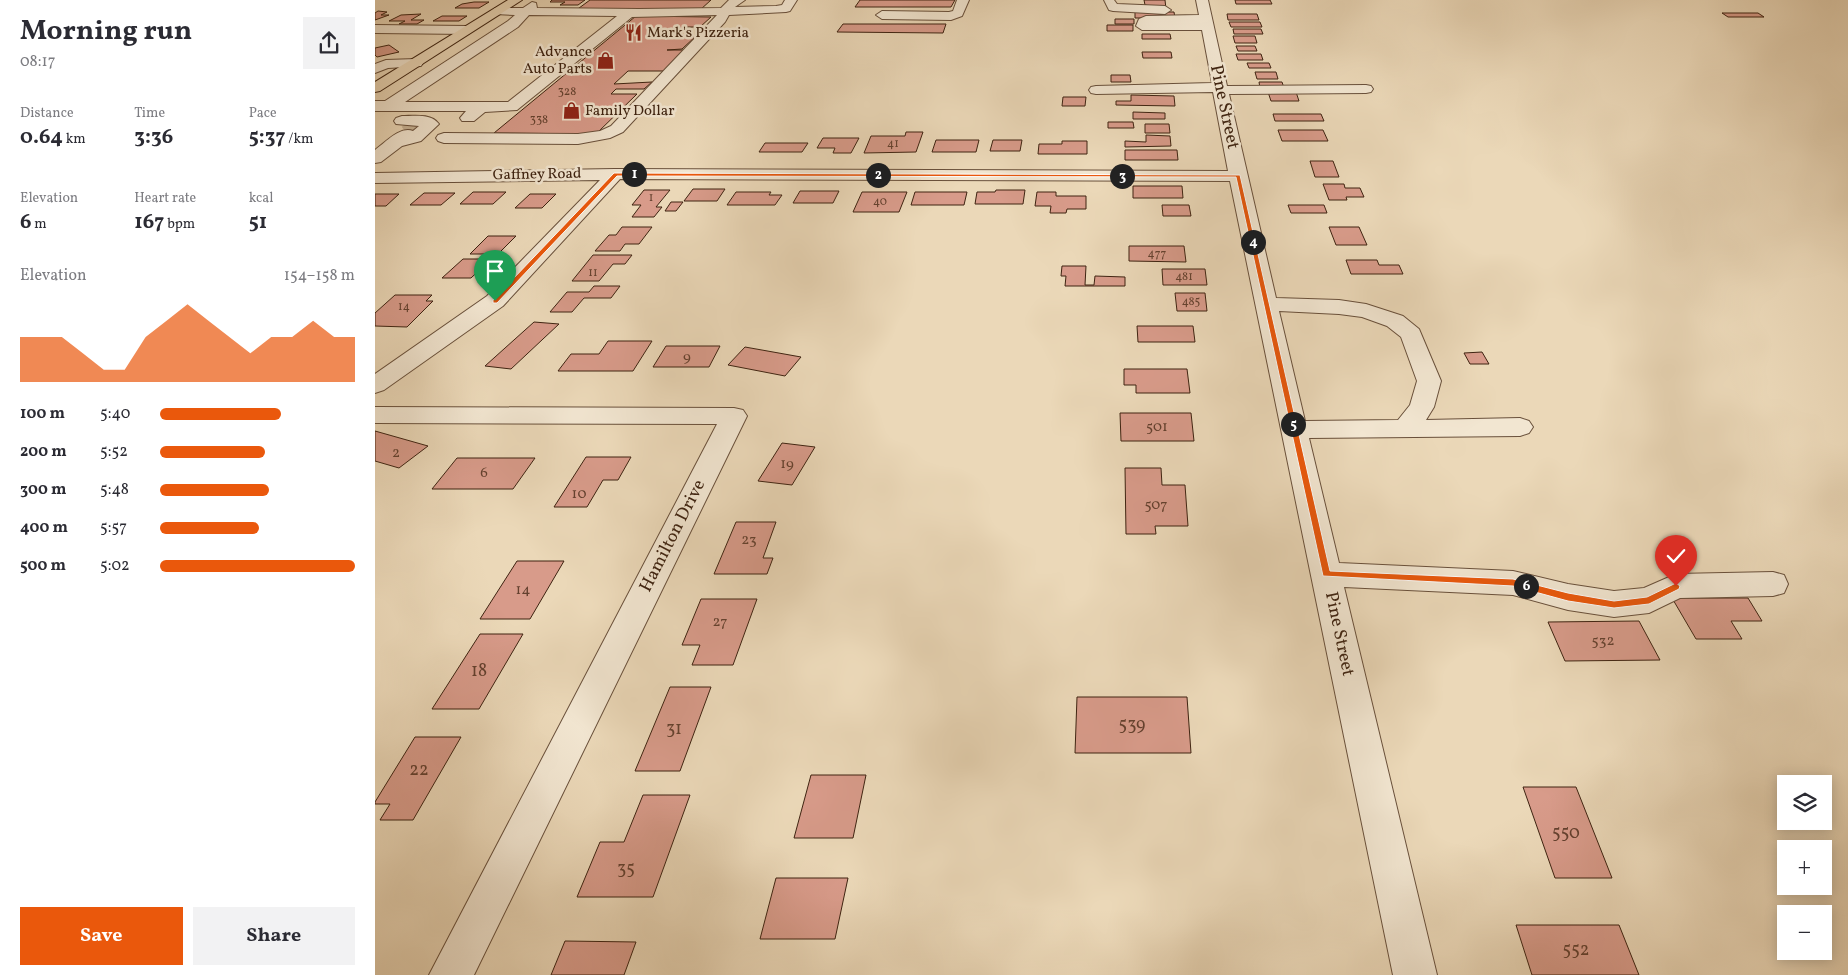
<!DOCTYPE html>
<html lang="en">
<head>
<meta charset="utf-8">
<style>
  body { margin:0; font-family:Vollkorn,serif; background:#f2f2f3; color:#2b2b33; height:100vh; display:flex; flex-direction:column; font-size:19px; white-space:nowrap }
  * { box-sizing:border-box; margin:0 }
  p { font-size:16px; color:#7c7c81 }
  .icon { flex:none; width:28px; height:28px; fill:none; stroke:currentColor; stroke-width:2; stroke-linecap:round; stroke-linejoin:round }
  .map { position:relative; flex:1; overflow:hidden }
  .panel { display:flex; flex-direction:column; background:#fff; width:375px }
  .panel>* { flex:none }
  .buttons { position:absolute; left:1402px; top:775px; display:grid; gap:10px }
  .buttons a { display:grid; place-items:center; width:55px; height:55px; border-radius:0px; background:#fff; box-shadow:0 2px 12px #0003; font-size:25px }
  .pin { position:absolute; display:grid; place-items:center; width:42px; height:42px; color:#fff; margin:-51px -21px; border-radius:50% 50% 50% 0; rotate:-45deg; box-shadow:0 0 5px #0007 }
  .pin .icon { rotate:45deg }
  .km { position:absolute; width:25px; height:25px; margin:-12px; border-radius:50%; background:#222; color:#fff; font-size:14px; line-height:25px; text-align:center }
  .round { display:grid; place-items:center; flex:none; width:52px; height:52px; border-radius:0px; background:#f2f2f3 }
  .head { display:flex; align-items:center; justify-content:space-between; height:85px; padding:0 20px }
  h1 { font-size:28px; font-weight:700; line-height:38px }
  .figures { display:grid; grid-template-columns:repeat(3,1fr); gap:8px; height:85px; padding:5px 20px }
  .figures div { display:grid; align-content:center }
  .figures b { font-size:21px; font-weight:700 }
  .figures small { font-size:14px; font-weight:400 }
  .figures p { font-size:14px }
  .chart { height:140px; padding:10px 20px }
  .chart p { display:flex; justify-content:space-between }
  .chart svg { width:100%; height:90px; margin-top:5px; fill:#ea580c; opacity:.7 }
  .primary-button { display:flex; gap:10px; margin-top:auto; padding:10px 20px }
  .primary-button a { flex:1; height:58px; border-radius:0px; background:#ea580c; color:#fff; font-size:20px; font-weight:700; line-height:58px; text-align:center }
  .primary-button a+a { background:#f2f2f3; color:#2b2b33 }
  ul { padding:0 20px; list-style:none; font-size:16px }
  li { display:grid; grid-template-columns:80px 60px 1fr; align-items:center; height:38px }
  li i { height:12px; border-radius:6px; background:#ea580c }
  main { display:flex; flex:1; min-height:0 }
  .map>svg:first-child { display:block }
</style>
</head>
<body>
<main>
<section class="panel">
<div class="head"><div><h1>Morning run</h1><p>08:17</p></div><a class="round"><svg class="icon" aria-label="share" viewBox="0 0 24 24"><path d="M12 15V3M7 8l5-5 5 5M5 13v7h14v-7"/></svg></a></div>
<div class="figures">
<div><p>Distance</p><b>0.64<small> km</small></b></div>
<div><p>Time</p><b>3:36</b></div>
<div><p>Pace</p><b>5:37<small> /km</small></b></div>
</div>
<div class="figures">
<div><p>Elevation</p><b>6<small> m</small></b></div>
<div><p>Heart rate</p><b>167<small> bpm</small></b></div>
<div><p>kcal</p><b>51</b></div>
</div>
<div class="chart"><p><span>Elevation</span>154–158 m</p>
<svg viewBox="0 0 160 44" preserveAspectRatio="none"><path d="M0 44V22L10 22L20 22L30 30L40 38L50 38L60 22L70 14L80 6L90 14L100 22L110 30L120 22L130 22L140 14L150 22L160 22V44z"/></svg>
</div>
<ul>
<li><b>100 m</b>5:40<i style="width:62%"></i></li>
<li><b>200 m</b>5:52<i style="width:54%"></i></li>
<li><b>300 m</b>5:48<i style="width:56%"></i></li>
<li><b>400 m</b>5:57<i style="width:51%"></i></li>
<li><b>500 m</b>5:02<i style="width:100%"></i></li>
</ul>
<div class="primary-button"><a>Save</a><a>Share</a></div>
</section>
<div class="map">
<svg width="1473" height="975" viewBox="0 0 1473 975">
  <rect width="100%" height="100%" fill="#ebd8b8"/>
  <filter id="stains"><feTurbulence type="fractalNoise" baseFrequency=".004" numOctaves="4"/><feColorMatrix values="0 0 0 0 .2 0 0 0 0 .09 0 0 0 0 .02 0 0 0 .5 -.17"/></filter>
  <radialGradient id="worn" r=".72"><stop offset=".6" stop-color="#630" stop-opacity="0"/><stop offset="1" stop-color="#630" stop-opacity=".3"/></radialGradient>
  <!-- building -->
  <path fill="#d89b8a" stroke="#3e2311" d="M 177,0 L 210,0 L 203,5 L 185,5 L 190,2 L 175,2 Z
    M 215,0 L 336,0 L 325,10 L 200,11 Z
    M 485,0 L 580,0 L 576,7 L 480,7 Z
    M 769,0 L 790,0 L 791,9 L 770,5 Z
    M 860,0 L 895,0 L 897,4 L 861,4 Z
    M 99,2 L 114,2 L 104,8 L 80,8 L 87,4 Z
    M 3,11 L 12,12 L 6,15 L 14,15 L 0,20 L 0,13 Z
    M 760,12 L 799,12 L 800,18 L 760,18 Z
    M 1347,13 L 1383,13 L 1389,17 L 1353,17 Z
    M 46,14 L 36,20 L 49,20 L 42,24 L 24,24 L 30,21 L 14,21 L 26,15 Z
    M 852,14 L 882,14 L 884,20 L 853,20 Z
    M 67,16 L 92,16 L 84,21 L 58,21 Z
    M 261,16 L 336,17 L 325,27 L 309,27 L 298,37 L 320,37 L 307,49 L 292,50 L 310,50 L 289,71 L 253,71 L 239,84 L 277,82 L 269,89 L 241,89 L 236,94 L 262,94 L 221,134 L 119,133 Z
    M 740,19 L 759,19 L 759,24 L 740,24 Z
    M 854,22 L 885,22 L 887,27 L 856,27 Z
    M 468,24 L 571,24 L 568,33 L 462,32 Z
    M 732,25 L 758,25 L 758,31 L 732,31 Z
    M 858,29 L 886,29 L 888,34 L 859,34 Z
    M 767,34 L 795,34 L 796,39 L 767,39 Z
    M 858,36 L 880,36 L 882,43 L 860,43 Z
    M 14,45 L 24,52 L 2,57 L 0,55 L 0,48 Z
    M 861,46 L 880,46 L 882,51 L 863,51 Z
    M 767,52 L 796,52 L 797,58 L 768,58 Z
    M 861,54 L 886,54 L 888,60 L 863,60 Z
    M 872,63 L 894,63 L 896,68 L 874,68 Z
    M 880,72 L 901,72 L 903,79 L 882,79 Z
    M 736,75 L 755,75 L 756,82 L 736,82 Z
    M 884,82 L 907,82 L 909,88 L 885,88 Z
    M 893,92 L 921,92 L 924,101 L 896,101 Z
    M 756,95 L 799,96 L 800,106 L 741,105 L 741,101 L 756,101 Z
    M 688,97 L 711,97 L 710,106 L 687,106 Z
    M 758,112 L 790,113 L 790,119 L 758,119 Z
    M 898,114 L 946,114 L 949,121 L 900,121 Z
    M 733,122 L 758,122 L 759,128 L 733,128 Z
    M 770,124 L 794,124 L 795,133 L 770,133 Z
    M 903,130 L 948,130 L 953,141 L 907,141 Z
    M 531,132 L 548,132 L 541,152 L 489,153 L 496,136 L 530,136 Z
    M 771,135 L 795,136 L 796,146 L 750,147 L 750,141 L 771,142 Z
    M 448,138 L 484,138 L 476,153 L 458,153 L 460,148 L 442,148 Z
    M 561,140 L 604,140 L 601,152 L 557,152 Z
    M 618,140 L 647,140 L 645,151 L 615,151 Z
    M 687,141 L 712,141 L 712,154 L 663,154 L 664,144 L 687,144 Z
    M 390,143 L 433,143 L 427,152 L 384,152 Z
    M 750,150 L 802,150 L 803,160 L 750,160 Z
    M 935,161 L 958,161 L 964,177 L 940,177 Z
    M 948,184 L 969,184 L 970,188 L 985,188 L 989,197 L 971,197 L 972,200 L 954,200 Z
    M 758,186 L 807,186 L 808,198 L 758,198 Z
    M 318,189 L 350,189 L 342,201 L 309,201 Z
    M 269,190 L 295,190 L 281,207 L 287,207 L 279,217 L 257,217 L 266,205 L 257,205 Z
    M 621,190 L 650,190 L 648,204 L 600,204 L 602,192 L 620,192 Z
    M 425,191 L 464,191 L 458,203 L 418,203 Z
    M 98,192 L 131,192 L 118,204 L 85,204 Z
    M 361,192 L 396,192 L 394,195 L 407,195 L 400,205 L 352,205 Z
    M 487,192 L 532,192 L 524,212 L 478,212 Z
    M 540,192 L 592,192 L 589,205 L 536,205 Z
    M 662,192 L 681,192 L 681,196 L 711,196 L 711,209 L 692,209 L 691,213 L 675,213 L 676,206 L 660,206 Z
    M 49,193 L 80,193 L 66,205 L 35,205 Z
    M 0,194 L 24,194 L 11,206 L 0,206 Z
    M 155,194 L 181,194 L 167,208 L 140,208 Z
    M 296,202 L 308,202 L 301,211 L 290,211 Z
    M 787,205 L 814,205 L 816,216 L 788,216 Z
    M 913,205 L 949,205 L 952,213 L 916,213 Z
    M 247,227 L 277,227 L 264,244 L 250,244 L 245,251 L 220,251 L 234,235 L 241,235 Z
    M 954,227 L 984,227 L 992,245 L 961,245 Z
    M 113,236 L 141,236 L 123,254 L 95,254 Z
    M 754,246 L 809,246 L 811,262 L 754,261 Z
    M 218,255 L 257,255 L 250,264 L 238,264 L 224,281 L 197,281 Z
    M 88,259 L 116,259 L 96,278 L 67,278 Z
    M 971,260 L 1002,260 L 1004,265 L 1024,265 L 1028,274 L 976,274 Z
    M 687,266 L 711,266 L 710,285 L 719,285 L 720,276 L 750,277 L 750,286 L 690,286 L 691,276 L 686,276 Z
    M 787,269 L 830,269 L 832,285 L 788,285 Z
    M 219,286 L 245,286 L 236,298 L 209,298 L 197,312 L 175,312 L 192,292 L 214,292 Z
    M 800,293 L 830,293 L 832,311 L 802,311 Z
    M 20,295 L 57,295 L 51,301 L 58,301 L 32,327 L 0,326 L 0,313 Z
    M 159,322 L 184,324 L 136,369 L 110,366 Z
    M 762,326 L 818,326 L 820,342 L 763,342 Z
    M 233,341 L 277,341 L 258,371 L 183,371 L 196,354 L 224,354 Z
    M 291,346 L 345,346 L 334,367 L 278,367 Z
    M 370,347 L 426,357 L 410,376 L 353,365 Z
    M 1107,352 L 1114,364 L 1095,364 L 1089,353 Z
    M 749,369 L 812,369 L 815,393 L 761,393 L 761,385 L 749,385 Z
    M 745,413 L 816,413 L 819,441 L 746,441 Z
    M 0,431 L 53,446 L 24,468 L 0,461 Z
    M 407,443 L 440,447 L 417,485 L 383,481 Z
    M 211,457 L 256,457 L 243,480 L 228,480 L 212,507 L 179,507 Z
    M 82,458 L 160,458 L 138,489 L 57,489 Z
    M 750,468 L 786,468 L 787,485 L 810,485 L 813,526 L 780,526 L 781,534 L 751,534 Z
    M 361,522 L 401,522 L 388,558 L 398,558 L 392,574 L 339,574 Z
    M 142,561 L 189,561 L 155,619 L 105,619 Z
    M 1297,598 L 1373,598 L 1387,621 L 1356,621 L 1367,639 L 1321,639 Z
    M 326,599 L 382,599 L 358,665 L 317,665 L 325,645 L 307,645 Z
    M 1264,621 L 1285,660 L 1190,661 L 1173,622 Z
    M 105,634 L 148,634 L 104,709 L 57,709 Z
    M 295,687 L 336,687 L 305,771 L 260,771 Z
    M 702,697 L 812,697 L 816,753 L 700,753 Z
    M 40,737 L 86,737 L 38,820 L 5,820 L 15,804 L 0,804 L 0,802 Z
    M 436,775 L 491,775 L 478,838 L 419,838 Z
    M 1148,787 L 1201,787 L 1237,878 L 1180,878 Z
    M 268,795 L 315,795 L 278,897 L 202,897 L 225,842 L 249,842 Z
    M 401,878 L 473,878 L 460,939 L 385,939 Z
    M 1141,925 L 1244,925 L 1264,975 L 1157,975 Z
    M 190,941 L 261,942 L 249,975 L 176,975 Z"/>
  <g fill="none" stroke-linecap="round" stroke-linejoin="round">
    <!-- minor-tunnel -->
    <path stroke="#c8b497" stroke-width="18" stroke-dasharray="18 9" stroke-linecap="butt" d="M 32,134 L 43,126"/>
    <defs>
      <path id="minor" d="M 354,0 L 370,0 L 360,7 L 401,6 L 407,5 L 410,0 L 422,0 L 415,11 L 411,12 L 354,15 L 350,22 L 248,132 L 235,138 L 203,144 L 69,143 L 63,141 L 61,138 L 63,135 L 69,133 L 203,134 L 225,131 L 236,126 L 342,15 L 257,17 L 142,110 L 110,112 L 99,121 L 87,121 L 85,118 L 91,111 L 0,111 L 0,101 L 10,101 L 133,21 L 140,15 L 120,14 L 118,11 L 120,8 L 148,8 L 157,2 L 161,3 L 162,8 L 264,9 L 346,8 ZM 154,15 L 242,16 L 133,102 L 30,102 L 143,27 Z
        M 582,0 L 594,0 L 587,16 L 576,20 L 507,19 L 501,15 L 507,11 L 574,12 L 578,11 Z
        M 729,0 L 739,0 L 742,4 L 790,6 L 796,10 L 790,14 L 738,11 L 734,10 Z
        M 821,0 L 833,0 L 852,86 L 991,85 L 996,86 L 998,89 L 996,92 L 991,93 L 854,94 L 901,298 L 964,300 L 991,304 L 1028,316 L 1044,329 L 1066,381 L 1059,407 L 1051,420 L 1145,418 L 1154,421 L 1158,427 L 1154,433 L 1145,436 L 934,438 L 964,563 L 1138,571 L 1193,584 L 1239,591 L 1269,588 L 1301,574 L 1398,572 L 1409,575 L 1413,584 L 1409,593 L 1398,596 L 1305,598 L 1274,613 L 1239,617 L 1193,610 L 1138,595 L 969,587 L 1062,975 L 1018,975 L 855,181 L 245,179 L 128,306 L 9,390 L 0,393 L 0,374 L 112,296 L 225,180 L 0,183 L 0,173 L 240,169 L 853,171 L 838,92 L 721,94 L 716,93 L 714,90 L 716,87 L 721,86 L 837,83 L 827,30 L 767,30 L 761,26 L 764,19 L 771,16 L 824,15 ZM 904,311 L 964,314 L 987,317 L 1012,326 L 1026,337 L 1042,381 L 1035,405 L 1023,420 L 930,421 Z
        M 0,25 L 93,26 L 99,30 L 93,34 L 0,33 Z
        M 41,59 L 46,60 L 48,63 L 46,66 L 13,68 L 0,73 L 0,64 L 11,60 Z
        M 27,116 C 39,116 56,113 64,124 L 46,141 L 27,146 L 6,162 L 0,163 L 0,150 C 11,142 25,126 38,131 L 44,126 L 21,124 L 19,121 L 21,118 Z
        M 0,407 L 359,408 L 368,410 L 372,416 L 99,975 L 54,975 L 342,424 L 0,423 Z"/>
      <path id="highway" d="M 133,0 L 147,0 L 5,91 L 0,92 L 0,82 Z"/>
    </defs>
    <!-- minor casing -->
    <use href="#minor" stroke="#69503b" stroke-width="2"/>
    <!-- highway casing -->
    <use href="#highway" stroke="#3e2311" stroke-width="2"/>
    <!-- minor -->
    <use href="#minor" fill="#f2e6d1" fill-rule="evenodd"/>
    <!-- highway -->
    <use href="#highway" fill="#ebd8b8" fill-rule="evenodd"/>
  </g>
  <!-- route -->
  <path fill="#ea580c" stroke="#fff" d="M 239,173 L 865,175 L 955,571 L 1138,579 L 1193,593 L 1239,601 L 1272,597 L 1301,583 L 1305,586 L 1304,589 L 1274,604 L 1239,608 L 1193,601 L 1138,586 L 948,576 L 861,177 L 242,176 L 122,303 L 118,303 L 118,300 Z"/>
  <!-- icons -->
  <defs>
    <symbol id="restaurant-bare" viewBox="-9 -9 18 18"><path d="M-5-6h1v4h1v-4h1v4h1v-4h1v5L-1.5 .5V6h-2V.5L-5-1ZM5-6V6H3V1.5H1.5Q1.5-4 5-6Z" fill="#8f2418" stroke="#f2e6d1" stroke-width="2.5" paint-order="stroke"/></symbol>
    <symbol id="shop-bare" viewBox="-9 -9 18 18"><path d="M-5-2.5h2.3a2.7 3.5 0 0 1 5.4 0H5L5.5 6h-11ZM-1.5-2.5h3a1.5 2.3 0 0 0-3 0Z" fill="#8f2418" stroke="#f2e6d1" stroke-width="2.5" paint-order="stroke"/></symbol>
  </defs>
  <g fill-rule="evenodd">
    <use href="#restaurant-bare" x="246" y="20" width="25" height="25"/>
    <use href="#shop-bare" x="218" y="48" width="25" height="25"/>
    <use href="#shop-bare" x="184" y="98" width="25" height="25"/>
  </g>
  <g text-anchor="middle" dominant-baseline="central" stroke-width="5" stroke-linejoin="round" paint-order="stroke">
    <!-- far-number labels -->
    <g font-size="12" fill="#64412f">
      <text x="192" y="92">328</text>
      <text x="164" y="120">338</text>
      <text x="518" y="144">41</text>
      <text x="276" y="198">1</text>
      <text x="505" y="202">40</text>
      <text x="782" y="254">477</text>
      <text x="218" y="273">11</text>
      <text x="809" y="277">481</text>
      <text x="816" y="302">485</text>
      <text x="29" y="307">14</text>
    </g>
    <!-- far-poi labels -->
    <g font-size="15" fill="#3e2311" stroke="#f2e6d1" text-anchor="start">
      <text x="272" y="33">Mark's Pizzeria</text>
      <text x="217" y="52" text-anchor="end">Advance<tspan x="217" dy="17">Auto Parts</tspan></text>
      <text x="210" y="111">Family Dollar</text>
    </g>
    <!-- far-street labels -->
    <g font-size="15" fill="#3e2311" stroke="#f2e6d1">
      <text transform="translate(162 175) rotate(-1)">Gaffney Road</text>
    </g>
    <!-- number labels -->
    <g font-size="15" fill="#64412f">
      <text x="312" y="357">9</text>
      <text x="782" y="427">501</text>
      <text x="21" y="453">2</text>
      <text x="412" y="464">19</text>
      <text x="109" y="473">6</text>
      <text x="204" y="494">10</text>
      <text x="781" y="505">507</text>
      <text x="374" y="540">23</text>
      <text x="148" y="590">14</text>
      <text x="345" y="622">27</text>
      <text x="1228" y="641">532</text>
    </g>
    <!-- street labels -->
    <g font-size="18" fill="#3e2311" stroke="#f2e6d1">
      <text transform="translate(849 107) rotate(78)">Pine Street</text>
      <text transform="translate(298 536) rotate(-63)">Hamilton Drive</text>
      <text transform="translate(964 634) rotate(78)">Pine Street</text>
    </g>
    <!-- near-number labels -->
    <g font-size="18" fill="#64412f">
      <text x="104" y="671">18</text>
      <text x="757" y="725">539</text>
      <text x="299" y="729">31</text>
      <text x="44" y="770">22</text>
      <text x="1191" y="833">550</text>
      <text x="251" y="869">35</text>
      <text x="1201" y="950">552</text>
    </g>
  </g>
  <rect width="100%" height="100%" filter="url(#stains)"/>
  <rect width="100%" height="100%" fill="url(#worn)"/>
</svg>
<div class="buttons">
<a><svg class="icon" aria-label="layers" viewBox="0 0 24 24"><path d="M12 4l9 5-9 5-9-5zM3 14l9 5 9-5"/></svg></a>
<a>+</a>
<a>−</a>
</div>
<div class="pin" style="left:120px;top:301px;background:#1e9e55"><svg class="icon" aria-label="arrive" viewBox="0 0 24 24"><path d="M6 21V4h12l-3 4 3 4H6"/></svg></div>
<div class="pin" style="left:1301px;top:586px;background:#d93025"><svg class="icon" aria-label="check" viewBox="0 0 24 24"><path d="M5 12l5 5 9-10"/></svg></div>
<b class="km" style="left:259px;top:174px">1</b>
<b class="km" style="left:503px;top:175px">2</b>
<b class="km" style="left:747px;top:176px">3</b>
<b class="km" style="left:878px;top:242px">4</b>
<b class="km" style="left:918px;top:424px">5</b>
<b class="km" style="left:1151px;top:586px">6</b>
</div>
</main>
</body>
</html>
